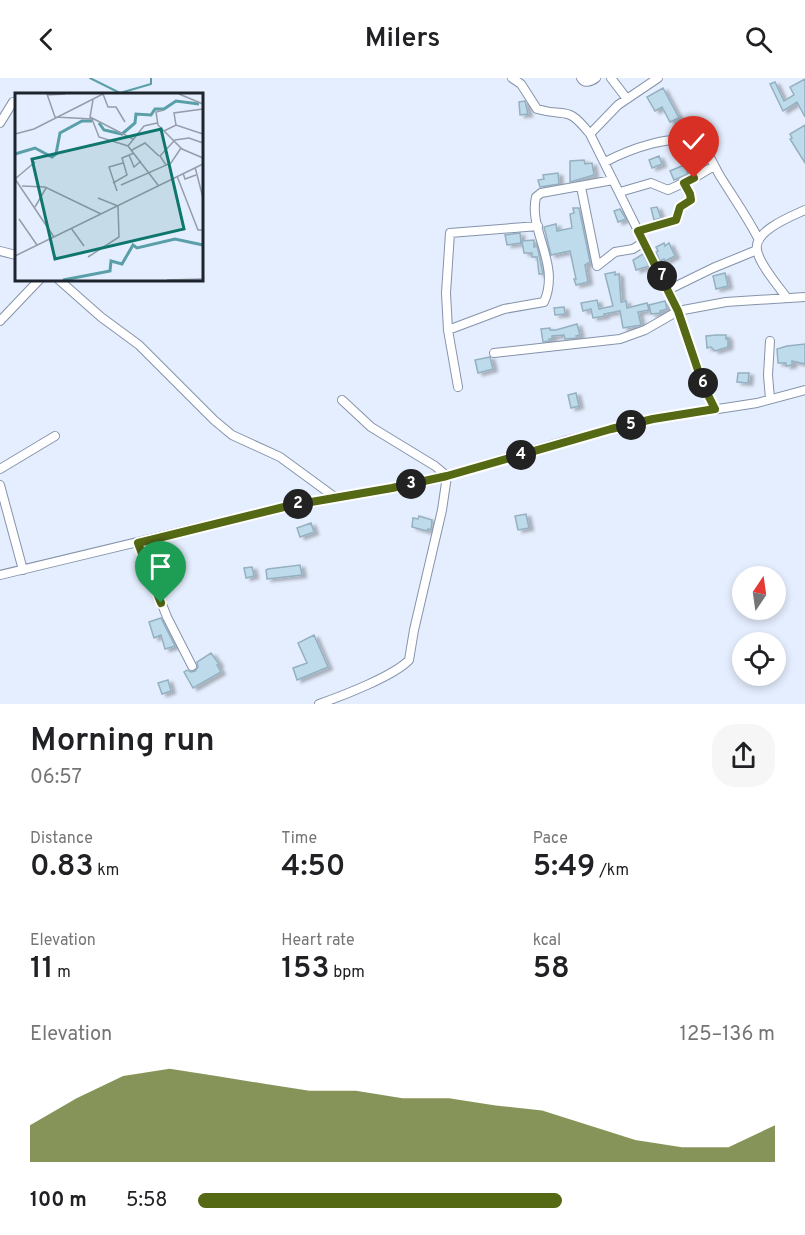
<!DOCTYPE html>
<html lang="en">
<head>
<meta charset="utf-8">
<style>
  body { margin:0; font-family:Overpass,sans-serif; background:#f6f6f6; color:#202124; height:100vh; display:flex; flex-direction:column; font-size:22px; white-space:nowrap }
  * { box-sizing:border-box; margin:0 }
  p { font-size:20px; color:#757577 }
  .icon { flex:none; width:33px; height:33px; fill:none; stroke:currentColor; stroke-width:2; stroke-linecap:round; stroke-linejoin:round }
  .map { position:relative; height:626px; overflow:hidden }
  .sheet { display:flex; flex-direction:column; background:#fff; flex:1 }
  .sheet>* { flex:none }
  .needle { width:39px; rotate:13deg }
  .tools { position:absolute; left:732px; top:488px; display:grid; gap:12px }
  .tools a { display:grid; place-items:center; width:54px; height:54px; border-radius:50%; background:#fff; box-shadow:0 3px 9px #0003; font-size:30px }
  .pin { position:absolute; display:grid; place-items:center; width:51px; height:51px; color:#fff; margin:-62px -26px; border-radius:50% 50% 50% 0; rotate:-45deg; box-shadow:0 0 6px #0007 }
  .pin .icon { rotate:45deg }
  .km { position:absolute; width:30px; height:30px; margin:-15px; border-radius:50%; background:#222; color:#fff; font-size:16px; line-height:30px; text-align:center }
  .round { display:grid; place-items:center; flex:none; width:63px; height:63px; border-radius:24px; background:#f6f6f6 }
  .headline { display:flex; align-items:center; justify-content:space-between; height:102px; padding:0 30px }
  h1 { font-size:33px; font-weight:600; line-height:45px }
  .figures { display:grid; grid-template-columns:repeat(3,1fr); gap:9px; height:102px; padding:6px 30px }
  .figures div { display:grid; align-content:center }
  .figures b { font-size:30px; font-weight:600 }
  .figures small { font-size:16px; font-weight:400 }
  .figures p { font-size:16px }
  .chart { height:168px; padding:12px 30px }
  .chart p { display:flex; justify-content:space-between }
  .chart svg { width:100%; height:108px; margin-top:6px; fill:#556814; opacity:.7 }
  ul { padding:0 30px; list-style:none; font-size:20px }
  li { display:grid; grid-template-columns:96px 72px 1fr; align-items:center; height:45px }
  li i { height:15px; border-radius:8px; background:#556814 }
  header { display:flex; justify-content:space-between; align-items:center; height:78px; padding:0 30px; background:#fff; font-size:27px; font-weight:600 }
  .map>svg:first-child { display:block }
</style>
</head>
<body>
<header><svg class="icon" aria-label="back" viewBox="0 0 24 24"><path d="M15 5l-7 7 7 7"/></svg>Milers<svg class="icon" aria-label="search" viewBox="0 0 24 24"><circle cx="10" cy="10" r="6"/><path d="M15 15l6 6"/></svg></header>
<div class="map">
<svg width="805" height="626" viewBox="0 0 805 626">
  <defs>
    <filter id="shadow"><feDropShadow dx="4.5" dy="2.5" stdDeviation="1.5" flood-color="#0004"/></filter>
  </defs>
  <rect width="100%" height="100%" fill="#e5eefe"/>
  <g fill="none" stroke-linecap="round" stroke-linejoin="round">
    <!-- stream -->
    <path stroke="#5a9fa8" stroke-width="2" d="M 90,0 L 120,15 L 151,6 L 151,0"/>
  </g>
  <!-- building -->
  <path fill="#bedbec" stroke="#94b0c1" stroke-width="1.5" filter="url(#shadow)" d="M 805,1 L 805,39 L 797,24 L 783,33 L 770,6 L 775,4 L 784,23 L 794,17 L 790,9 Z
    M 663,10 L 679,40 L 670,44 L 662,29 L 655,33 L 647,19 Z
    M 525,23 L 528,36 L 520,37 L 519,24 Z
    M 805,47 L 805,85 L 790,61 L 792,60 L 790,56 Z
    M 659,78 L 662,86 L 652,90 L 649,82 Z
    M 584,82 L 585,86 L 592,85 L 594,97 L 570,104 L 570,83 Z
    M 684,87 L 688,96 L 674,102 L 670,93 Z
    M 558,95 L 559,106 L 540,109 L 538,102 L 544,101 L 543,97 Z
    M 657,129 L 661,140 L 654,142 L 651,130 Z
    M 573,130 L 579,130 L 590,184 L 585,187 L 588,204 L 576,207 L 574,201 L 576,201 L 570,173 L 551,177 L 544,149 L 556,146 L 557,153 L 572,150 L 570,136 L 574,135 Z
    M 620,131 L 626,141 L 618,144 L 614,133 Z
    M 520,155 L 521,165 L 507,167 L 505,157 Z
    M 534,162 L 534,169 L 537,168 L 538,172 L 543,196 L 539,196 L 537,179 L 532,179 L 532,175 L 524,175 L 522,163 Z
    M 664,165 L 665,168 L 669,165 L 675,178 L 665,183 L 664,181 L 660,183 L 656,174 L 658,173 L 656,169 Z
    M 643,176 L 649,188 L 636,192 L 633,182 Z
    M 615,194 L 615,197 L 619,196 L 621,224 L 626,223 L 627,230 L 647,225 L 649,232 L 638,234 L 641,247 L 623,250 L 620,233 L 604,236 L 605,238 L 593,240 L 591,231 L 583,233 L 581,225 L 597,222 L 599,231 L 613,228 L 605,196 Z
    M 725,195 L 728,208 L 716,211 L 713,198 Z
    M 665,223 L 667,231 L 660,233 L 661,235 L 651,236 L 649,227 Z
    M 564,229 L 565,236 L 555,237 L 554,230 Z
    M 577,246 L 580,257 L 576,258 L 577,260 L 565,261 L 564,257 L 552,258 L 552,261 L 549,261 L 549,263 L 543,264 L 541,251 L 550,250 L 550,252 L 556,252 Z
    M 717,257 L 726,257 L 726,261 L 728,260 L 728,269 L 715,273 L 711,269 L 707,270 L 706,258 Z
    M 805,266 L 805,286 L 792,283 L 792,287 L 786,288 L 786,285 L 778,285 L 777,271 L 787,268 Z
    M 490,279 L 493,291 L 478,295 L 475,282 Z
    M 738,295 L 749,295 L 748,305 L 737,304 Z
    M 576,315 L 579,328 L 571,330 L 568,317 Z
    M 526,436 L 529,450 L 518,452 L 515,438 Z
    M 419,438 L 432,442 L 431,452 L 428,451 L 427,453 L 412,449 L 413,440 L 418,441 Z
    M 311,445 L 314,454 L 300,459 L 297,450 Z
    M 300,487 L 302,497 L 267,501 L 266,492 L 268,491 Z
    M 252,489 L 254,498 L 246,500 L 244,490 Z
    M 161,540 L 175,568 L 165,571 L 161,557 L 154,560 L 149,544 Z
    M 314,557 L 328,589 L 297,602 L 293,590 L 307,585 L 298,565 Z
    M 211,575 L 219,586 L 217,587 L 221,594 L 193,610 L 184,594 L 187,592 L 191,594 L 195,593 L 198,589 L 197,584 Z
    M 168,602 L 171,613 L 162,616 L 158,605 Z"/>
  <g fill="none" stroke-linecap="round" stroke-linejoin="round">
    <defs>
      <path id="minor" d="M 512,0 L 521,6 L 537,31 C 568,40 566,26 590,56 L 678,233 L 703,307 L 715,331
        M 581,0 C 584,6 591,4 596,0
        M 611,0 L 627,21
        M 0,45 L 13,24
        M 590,56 L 618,27 L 658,0
        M 605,84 C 626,73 677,52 699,67 C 709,74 714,88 720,98 C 733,119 748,140 759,162
        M 581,109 L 597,188
        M 620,114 L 651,105 L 668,112 L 694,100 L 714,88
        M 638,153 L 677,141 L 680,129 L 691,122 L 690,116 L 684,105
        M 0,173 L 16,177
        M 597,188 L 615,174 L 633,171 L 644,164
        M 58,201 L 101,239 L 139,267 L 214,342 L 232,357 L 280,379 L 336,420
        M 668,212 L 713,190 L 757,172
        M 787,220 C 779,209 759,186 757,172 C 753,153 792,138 805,132
        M 0,243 L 40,201
        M 448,252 L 504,231 L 544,224 C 561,186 528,153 536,119 L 541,115 L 613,102
        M 770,263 L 768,297 L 770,321
        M 494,275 L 620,261 L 645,252 L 678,233 L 726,224 L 805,219
        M 458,309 L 448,252 L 446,215 L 450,155 L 538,148
        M 0,391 L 55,358
        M 0,407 L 23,492
        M 138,465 L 167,539 L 192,588
        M 0,497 L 288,428 L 392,410 L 447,398 L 568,362 L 653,341 L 757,325 L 805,312
        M 319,626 C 342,618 394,598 409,582 L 414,552 L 442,432 L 447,398 L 435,388 L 371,349 L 342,322"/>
    </defs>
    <!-- minor casing -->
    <use href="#minor" stroke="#8593ab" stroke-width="10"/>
    <!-- minor -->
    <use href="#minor" stroke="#fff" stroke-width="8"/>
  </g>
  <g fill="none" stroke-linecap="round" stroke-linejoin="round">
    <defs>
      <path id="route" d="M 161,525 L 138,465 L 288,428 L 392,410 L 447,398 L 611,351 L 653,341 L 715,331 L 703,307 L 678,233 L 638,153 L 676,142 L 680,129 L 691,122 L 690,116 L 684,105 L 694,100"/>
    </defs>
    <!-- route casing -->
    <use href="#route" stroke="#fff" stroke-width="12"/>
    <!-- route -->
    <use href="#route" stroke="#556814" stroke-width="8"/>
  </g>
  <!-- overview -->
  <g transform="translate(15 15)">
    <rect width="188" height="188" fill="#e5eefe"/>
    <path fill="none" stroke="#5a9fa8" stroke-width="3" d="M 84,30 L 89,37 L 107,41 L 120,30 L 121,21 L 136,22 L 140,16 L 149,16 L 161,8 L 184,11M 0,61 L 20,55 L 37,64 L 41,61 L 45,40 L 67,28 L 77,28M 48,187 L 95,178 L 96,168 L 107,171 L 118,152 L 122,155 L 160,146 L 188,152"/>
    <path fill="none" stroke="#959daa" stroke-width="1.5" d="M 32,1 L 40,24 L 77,26 L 84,44 L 113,53 L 143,92M 88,1 L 93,14 L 101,14 L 110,29M 164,1 L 188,11M 32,2 L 50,1M 78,7 L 75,24 L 118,46M 149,17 L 141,19 L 143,32 L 167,56 L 188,65M 161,32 L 159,20 L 188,16M 149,38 L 161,32 L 188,41M 0,41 L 19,36 L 88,1M 113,53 L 129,33 L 142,30M 117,57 L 130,50 L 144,63M 114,62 L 119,74 L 126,68M 151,72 L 145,63 L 160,47 L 174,45 L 188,50M 180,74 L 188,105M 168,80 L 170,86 L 181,82M 162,83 L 183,137 L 188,137M 0,86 L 39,144M 0,86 L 20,69M 98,90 L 112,82 L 107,65 L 119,60M 106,92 L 156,70 L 166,55M 7,93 L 30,94 L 86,121M 102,98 L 94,74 L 108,70M 20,114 L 31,95M 4,126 L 22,152M 56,135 L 69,153M 0,163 L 188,71M 73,164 L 104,144 L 103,113 L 83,105M 152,187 L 188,186"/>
    <path fill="#0f766e" fill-opacity="0.15" stroke="#0f766e" stroke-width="3" d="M 146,36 L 169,136 L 40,166 L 17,66 Z"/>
    <rect width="188" height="188" fill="none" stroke="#1e242d" stroke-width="3"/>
  </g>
</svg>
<div class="tools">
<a><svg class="needle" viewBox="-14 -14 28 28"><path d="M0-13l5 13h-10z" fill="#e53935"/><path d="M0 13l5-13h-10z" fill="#757577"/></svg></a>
<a><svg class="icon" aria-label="locate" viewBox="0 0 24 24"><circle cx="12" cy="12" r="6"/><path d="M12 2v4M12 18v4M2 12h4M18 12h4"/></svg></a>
</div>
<div class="pin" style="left:161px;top:525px;background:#1e9e55"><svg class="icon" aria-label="arrive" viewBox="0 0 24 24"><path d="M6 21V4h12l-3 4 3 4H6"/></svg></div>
<div class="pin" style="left:694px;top:100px;background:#d93025"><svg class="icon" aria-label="check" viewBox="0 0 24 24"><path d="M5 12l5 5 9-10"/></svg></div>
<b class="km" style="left:298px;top:426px">2</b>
<b class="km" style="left:411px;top:406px">3</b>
<b class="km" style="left:521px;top:377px">4</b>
<b class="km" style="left:631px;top:347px">5</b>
<b class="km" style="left:703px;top:305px">6</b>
<b class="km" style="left:662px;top:198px">7</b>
</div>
<section class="sheet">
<div class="headline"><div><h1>Morning run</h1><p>06:57</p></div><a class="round"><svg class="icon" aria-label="share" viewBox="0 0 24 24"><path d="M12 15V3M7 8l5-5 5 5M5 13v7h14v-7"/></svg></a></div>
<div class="figures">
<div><p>Distance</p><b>0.83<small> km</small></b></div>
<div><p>Time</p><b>4:50</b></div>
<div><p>Pace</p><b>5:49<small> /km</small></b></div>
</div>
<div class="figures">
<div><p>Elevation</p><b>11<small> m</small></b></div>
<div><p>Heart rate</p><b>153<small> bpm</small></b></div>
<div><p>kcal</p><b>58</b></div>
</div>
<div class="chart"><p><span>Elevation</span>125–136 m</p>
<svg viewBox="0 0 160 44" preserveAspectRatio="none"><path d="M0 44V29L10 18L20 9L30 6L40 9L50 12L60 15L70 15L80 18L90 18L100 21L110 23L120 29L130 35L140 38L150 38L160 29V44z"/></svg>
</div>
<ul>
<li><b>100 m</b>5:58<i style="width:63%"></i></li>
</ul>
</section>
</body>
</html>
